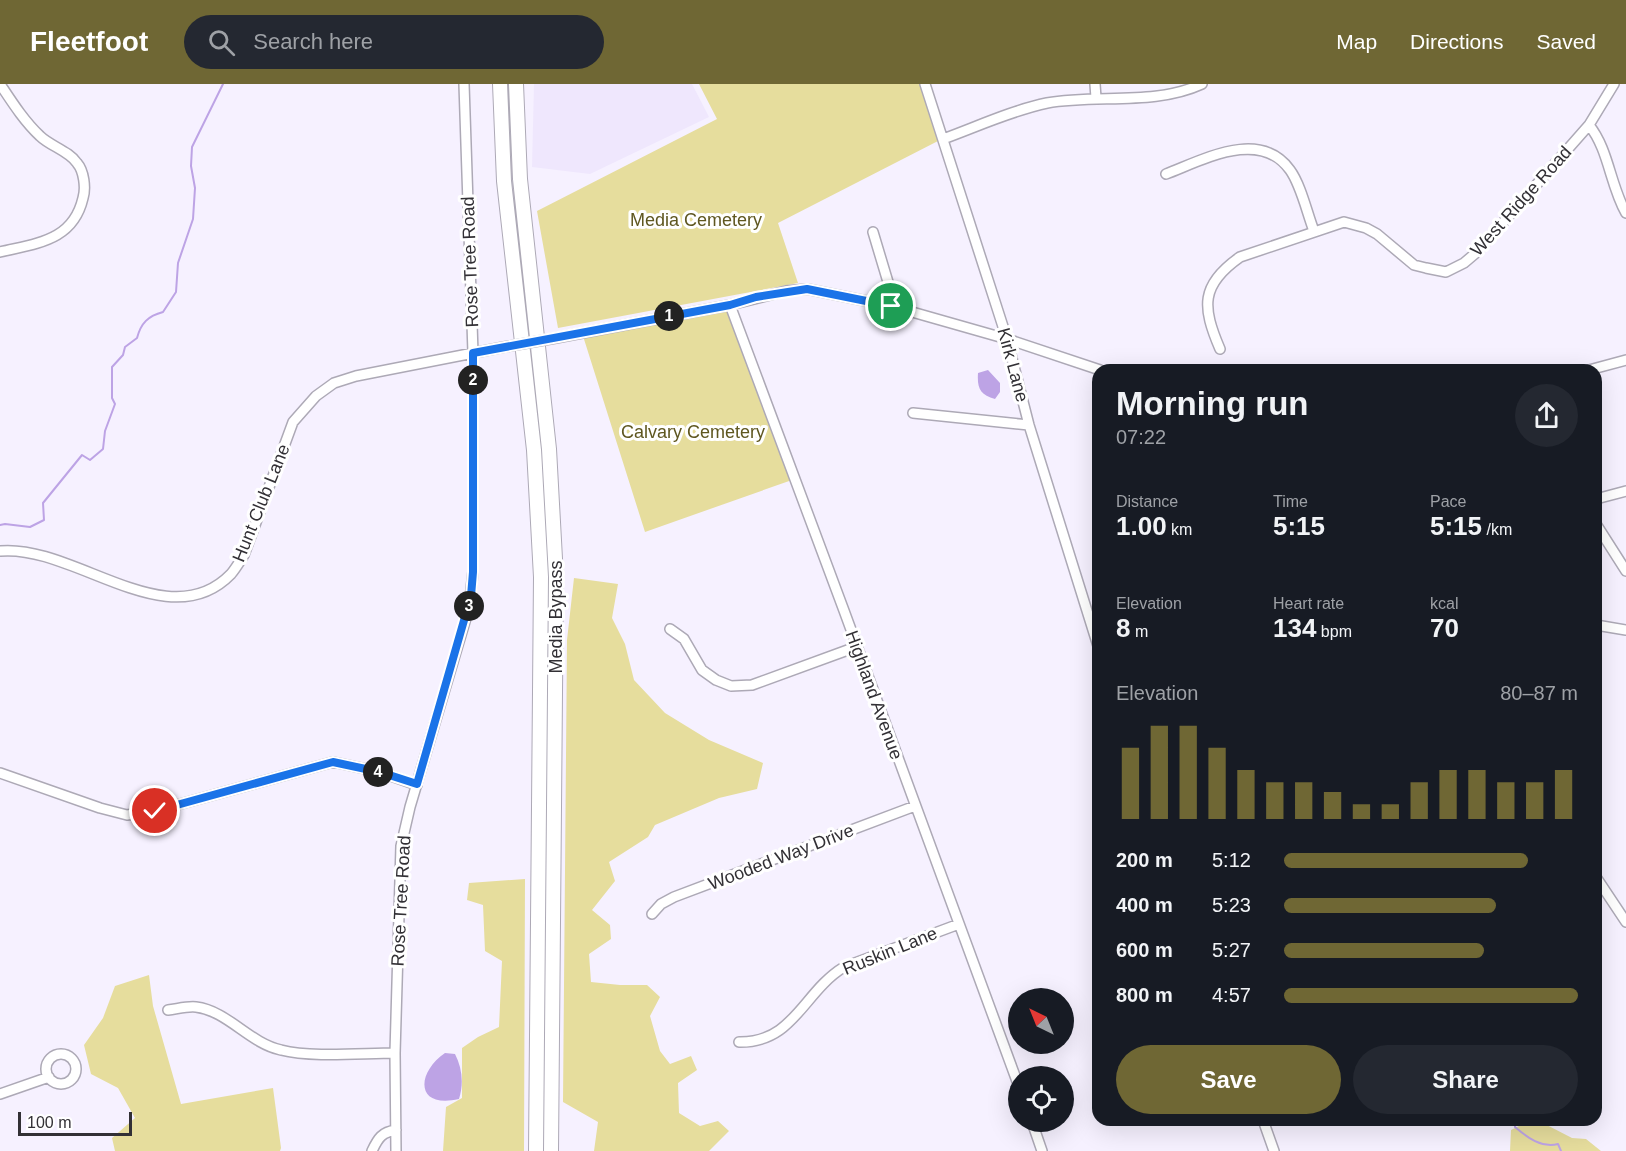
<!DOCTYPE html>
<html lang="en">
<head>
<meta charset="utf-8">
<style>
  body { margin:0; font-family:Helvetica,sans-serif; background:#242831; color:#f1f3f6; height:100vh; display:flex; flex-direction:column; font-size:22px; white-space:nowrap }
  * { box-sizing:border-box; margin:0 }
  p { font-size:20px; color:#9ea1a6 }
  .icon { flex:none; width:33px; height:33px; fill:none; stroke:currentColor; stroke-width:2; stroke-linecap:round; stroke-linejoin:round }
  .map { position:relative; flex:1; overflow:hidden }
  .details { position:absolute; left:1092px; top:280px; width:510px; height:762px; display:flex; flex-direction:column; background:#171b24; border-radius:18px; box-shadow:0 6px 24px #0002 }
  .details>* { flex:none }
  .needle { width:39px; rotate:317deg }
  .controls { position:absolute; left:1008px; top:904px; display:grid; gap:12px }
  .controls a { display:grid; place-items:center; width:66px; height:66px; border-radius:50%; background:#171b24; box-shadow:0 6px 24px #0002; font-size:30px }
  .scale { position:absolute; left:18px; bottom:15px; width:114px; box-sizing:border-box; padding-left:6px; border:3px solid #323035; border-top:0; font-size:16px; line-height:21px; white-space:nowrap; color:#323035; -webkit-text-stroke:4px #fff; paint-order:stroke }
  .pin { position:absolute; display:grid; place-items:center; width:51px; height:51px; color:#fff; margin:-26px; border:3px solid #fff; border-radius:50%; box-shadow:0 2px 6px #0007 }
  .km { position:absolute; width:30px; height:30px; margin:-15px; border-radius:50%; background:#222; color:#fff; font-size:16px; line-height:30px; text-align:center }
  .round { display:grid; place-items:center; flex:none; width:63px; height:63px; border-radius:32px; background:#242831 }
  .summary { display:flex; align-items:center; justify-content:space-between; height:102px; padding:0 24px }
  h1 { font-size:33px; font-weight:700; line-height:45px }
  .figures { display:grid; grid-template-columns:repeat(3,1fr); gap:9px; height:102px; padding:6px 24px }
  .figures div { display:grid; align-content:center }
  .figures b { font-size:26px; font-weight:700 }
  .figures small { font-size:16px; font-weight:400 }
  .figures p { font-size:16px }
  .chart { height:168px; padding:12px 24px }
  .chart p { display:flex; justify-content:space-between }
  .chart svg { width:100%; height:108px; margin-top:6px; stroke:#6f6734; stroke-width:6 }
  .button { display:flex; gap:12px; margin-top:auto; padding:12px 24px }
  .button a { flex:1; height:69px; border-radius:36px; background:#6f6734; color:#fff; font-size:24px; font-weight:700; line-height:69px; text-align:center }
  .button a+a { background:#242831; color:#f1f3f6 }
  ul { padding:0 24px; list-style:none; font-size:20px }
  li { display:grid; grid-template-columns:96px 72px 1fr; align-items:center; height:45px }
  li i { height:15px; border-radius:8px; background:#6f6734 }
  header { display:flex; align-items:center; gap:36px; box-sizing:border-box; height:84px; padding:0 30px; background:#6f6734; color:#fff }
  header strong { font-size:28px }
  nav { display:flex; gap:33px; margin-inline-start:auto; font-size:21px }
  .search { width:420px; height:54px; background:#242831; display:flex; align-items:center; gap:15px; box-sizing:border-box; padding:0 21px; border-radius:33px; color:#9ea1a6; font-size:22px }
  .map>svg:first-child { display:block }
</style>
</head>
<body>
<header>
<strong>Fleetfoot</strong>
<div class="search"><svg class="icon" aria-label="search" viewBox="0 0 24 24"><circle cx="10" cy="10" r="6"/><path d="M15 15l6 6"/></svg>Search here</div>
<nav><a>Map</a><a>Directions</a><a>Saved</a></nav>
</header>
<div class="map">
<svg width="1626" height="1067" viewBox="0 0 1626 1067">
  <rect width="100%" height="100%" fill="#f6f1ff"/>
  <!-- built -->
  <path fill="#efe7fd" d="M 534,0 L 692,0 L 709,33 L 590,90 L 532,83 Z"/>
  <!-- green -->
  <path fill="#e6dd9d" d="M 699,0 L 920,0 L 938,57 L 778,139 L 798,199 L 558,244 L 537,127 L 717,35 Z
    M 720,227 L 726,227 L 731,232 L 792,396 L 645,448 L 583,252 Z
    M 574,494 L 618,500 L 612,534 L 625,560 L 634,596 L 665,629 L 709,656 L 763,679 L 757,705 L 719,714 L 655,741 L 648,753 L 609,778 L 615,797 L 592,826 L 610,841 L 611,855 L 589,870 L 591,898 L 620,901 L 647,901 L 660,913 L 650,932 L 660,967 L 670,980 L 691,972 L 697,986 L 678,999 L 679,1029 L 700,1042 L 718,1037 L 729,1047 L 709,1067 L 594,1067 L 598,1038 L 563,1018 L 567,556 Z
    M 525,795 L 524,1067 L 443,1067 L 446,1023 L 462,1014 L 462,964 L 478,953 L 499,943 L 502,877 L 485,867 L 483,821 L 467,816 L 469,799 Z
    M 149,891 L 153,922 L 181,1020 L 273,1004 L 281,1064 L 280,1067 L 115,1067 L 112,1054 L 135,1034 L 118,1004 L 91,990 L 84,961 L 103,934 L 115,902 Z
    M 1531,1036 L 1539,1037 L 1572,1054 L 1586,1055 L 1601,1067 L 1510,1067 L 1511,1046 Z"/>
  <!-- water -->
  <path fill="#bda3e5" d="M 988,286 L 1000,299 L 1000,308 L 995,315 C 980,311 977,304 978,289 Z
    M 445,969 L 455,970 C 462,984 464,999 459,1015 C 415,1025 416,989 445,969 Z"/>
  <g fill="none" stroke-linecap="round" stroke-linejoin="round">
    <!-- stream -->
    <path stroke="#bda3e5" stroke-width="2" d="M 0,441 L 5,440 L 30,443 L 44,436 L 43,419 L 82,371 L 90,376 L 103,365 L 105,347 L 115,320 L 112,314 L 112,283 L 123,271 L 125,263 L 137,254 C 141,239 148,232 163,228 L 176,208 L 178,179 L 193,135 L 195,104 L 191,82 L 192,63 L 223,0
      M 1515,1036 L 1515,1043 C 1528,1054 1541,1064 1558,1060 L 1561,1067"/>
    <defs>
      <path id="minor" d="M 0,0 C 12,18 24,37 40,52 C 50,62 69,67 77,79 C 84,87 86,104 83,114 C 73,157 37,159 0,168
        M 925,0 L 1007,255 L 1029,341 L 1098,562
        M 1095,0 L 1096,14
        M 1589,41 C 1609,66 1610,101 1626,129
        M 943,55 C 976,43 1013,26 1047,19 C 1098,10 1154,22 1202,0
        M 1166,90 C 1203,76 1260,44 1290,86 C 1301,101 1307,129 1314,147
        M 873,148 L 888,198 L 891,222
        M 730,221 C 828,480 922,740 1018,1000
        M 556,254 L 730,221 L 786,207 L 807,205 L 891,222 L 1007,255 L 1100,286
        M 1220,265 C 1202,223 1200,201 1240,173 L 1344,138 L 1366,144 L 1377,150 L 1414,181 L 1426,184 L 1446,188 L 1464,179 L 1477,168 L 1589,41 L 1614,0
        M 1589,286 L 1626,276
        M 913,329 L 1029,341
        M 1596,415 L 1626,407
        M 1596,440 L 1626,487
        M 0,467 C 74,460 168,555 231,490 C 236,484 240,477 244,471 L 293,338 L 316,312 L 334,299 L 356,292 L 504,263
        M 1596,541 L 1626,546
        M 670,545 L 684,555 L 702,586 L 716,596 L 731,602 L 752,601 L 856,563
        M 0,689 L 100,724 L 127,731 L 155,727 L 333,678 L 380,688 L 417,701
        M 1596,793 L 1626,838
        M 652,830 L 661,820 L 674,813 L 915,722
        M 168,926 C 177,925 187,922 196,923 C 228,927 249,959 281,966 C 312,974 362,969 395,969
        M 739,958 C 794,959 803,908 844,883 L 959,840
        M46 985a15 15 0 1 1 30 0a15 15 0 1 1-30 0Z
        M 0,1010 L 49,993
        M 1263,1036 L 1274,1067
        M 1032,1038 L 1042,1067
        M 372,1067 C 378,1054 382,1048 396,1046
        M 396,1067 L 395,969 L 401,762 L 410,723 L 469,524 L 473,488 L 473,269 L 464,0"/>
      <path id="highway" d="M 500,0 L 504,97 L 534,366 L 541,493 L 536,1067
        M 516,0 L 520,95 L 549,365 L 556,493 L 551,1067"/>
    </defs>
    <!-- minor casing -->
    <use href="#minor" stroke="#ada9b6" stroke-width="12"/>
    <!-- highway casing -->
    <use href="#highway" stroke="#ada9b6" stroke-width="16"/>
    <!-- minor -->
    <use href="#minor" stroke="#fff" stroke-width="9"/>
    <!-- highway -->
    <use href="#highway" stroke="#fff" stroke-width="14"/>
    <defs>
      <path id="minor-bridge" d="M 504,263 L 556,254"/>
    </defs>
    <!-- minor-bridge casing -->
    <use href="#minor-bridge" stroke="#ada9b6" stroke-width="12" stroke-linecap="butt"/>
    <!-- minor-bridge -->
    <use href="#minor-bridge" stroke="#fff" stroke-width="9"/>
  </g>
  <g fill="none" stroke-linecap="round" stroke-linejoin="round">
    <defs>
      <path id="route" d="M 155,727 L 333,678 L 380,688 L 417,700 L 471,512 L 473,488 L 473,269 L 730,221 L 756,213 L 807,205 L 891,222"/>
    </defs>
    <!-- route casing -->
    <use href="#route" stroke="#fff" stroke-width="12"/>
    <!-- route -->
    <use href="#route" stroke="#1a73e8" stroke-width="8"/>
  </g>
  <g text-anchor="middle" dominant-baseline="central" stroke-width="6" stroke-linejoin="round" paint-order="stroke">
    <!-- street labels -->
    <g font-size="18" fill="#323035" stroke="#fff">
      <text transform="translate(1521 117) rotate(-48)">West Ridge Road</text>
      <text transform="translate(470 178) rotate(-92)">Rose Tree Road</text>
      <text transform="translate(1013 281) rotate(75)">Kirk Lane</text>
      <text transform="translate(261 419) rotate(-68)">Hunt Club Lane</text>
      <text transform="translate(556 533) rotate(-90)">Media Bypass</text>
      <text transform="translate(874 611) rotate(70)">Highland Avenue</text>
      <text transform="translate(781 773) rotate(-21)">Wooded Way Drive</text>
      <text transform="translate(401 817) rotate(-87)">Rose Tree Road</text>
      <text transform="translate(890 867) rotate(-22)">Ruskin Lane</text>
    </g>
    <!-- park labels -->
    <g font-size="18" fill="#5f5720" stroke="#fff">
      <text x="696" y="136">Media Cemetery</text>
      <text x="693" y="348">Calvary Cemetery</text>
    </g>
  </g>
</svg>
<div class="controls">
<a><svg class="needle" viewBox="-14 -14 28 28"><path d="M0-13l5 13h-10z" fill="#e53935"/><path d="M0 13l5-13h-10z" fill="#9ea1a6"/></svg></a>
<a><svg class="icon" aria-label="locate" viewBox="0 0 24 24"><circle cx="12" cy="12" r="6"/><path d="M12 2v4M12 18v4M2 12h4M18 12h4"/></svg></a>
</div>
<div class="scale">100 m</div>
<div class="pin" style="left:891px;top:222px;background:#1e9e55"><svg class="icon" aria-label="arrive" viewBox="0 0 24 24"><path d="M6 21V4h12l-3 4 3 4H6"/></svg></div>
<div class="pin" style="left:155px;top:727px;background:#d93025"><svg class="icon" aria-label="check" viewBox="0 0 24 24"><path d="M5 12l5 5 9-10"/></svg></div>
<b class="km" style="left:669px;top:232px">1</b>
<b class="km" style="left:473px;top:296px">2</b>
<b class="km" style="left:469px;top:522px">3</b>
<b class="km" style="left:378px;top:688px">4</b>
<section class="details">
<div class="summary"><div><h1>Morning run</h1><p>07:22</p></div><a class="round"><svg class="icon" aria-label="share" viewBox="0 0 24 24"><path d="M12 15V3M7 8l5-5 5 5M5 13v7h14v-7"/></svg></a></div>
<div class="figures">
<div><p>Distance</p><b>1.00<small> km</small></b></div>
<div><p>Time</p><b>5:15</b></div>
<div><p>Pace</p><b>5:15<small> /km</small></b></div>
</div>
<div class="figures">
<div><p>Elevation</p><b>8<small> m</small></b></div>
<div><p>Heart rate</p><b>134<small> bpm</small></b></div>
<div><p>kcal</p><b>70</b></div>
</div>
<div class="chart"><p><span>Elevation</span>80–87 m</p>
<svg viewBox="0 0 160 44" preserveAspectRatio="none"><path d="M5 44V15M15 44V6M25 44V6M35 44V15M45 44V24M55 44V29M65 44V29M75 44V33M85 44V38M95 44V38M105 44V29M115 44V24M125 44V24M135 44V29M145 44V29M155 44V24"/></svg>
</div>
<ul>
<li><b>200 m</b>5:12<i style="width:83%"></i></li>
<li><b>400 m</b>5:23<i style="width:72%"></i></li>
<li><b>600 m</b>5:27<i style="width:68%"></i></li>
<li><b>800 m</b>4:57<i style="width:100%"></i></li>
</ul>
<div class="button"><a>Save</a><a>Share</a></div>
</section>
</div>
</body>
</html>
